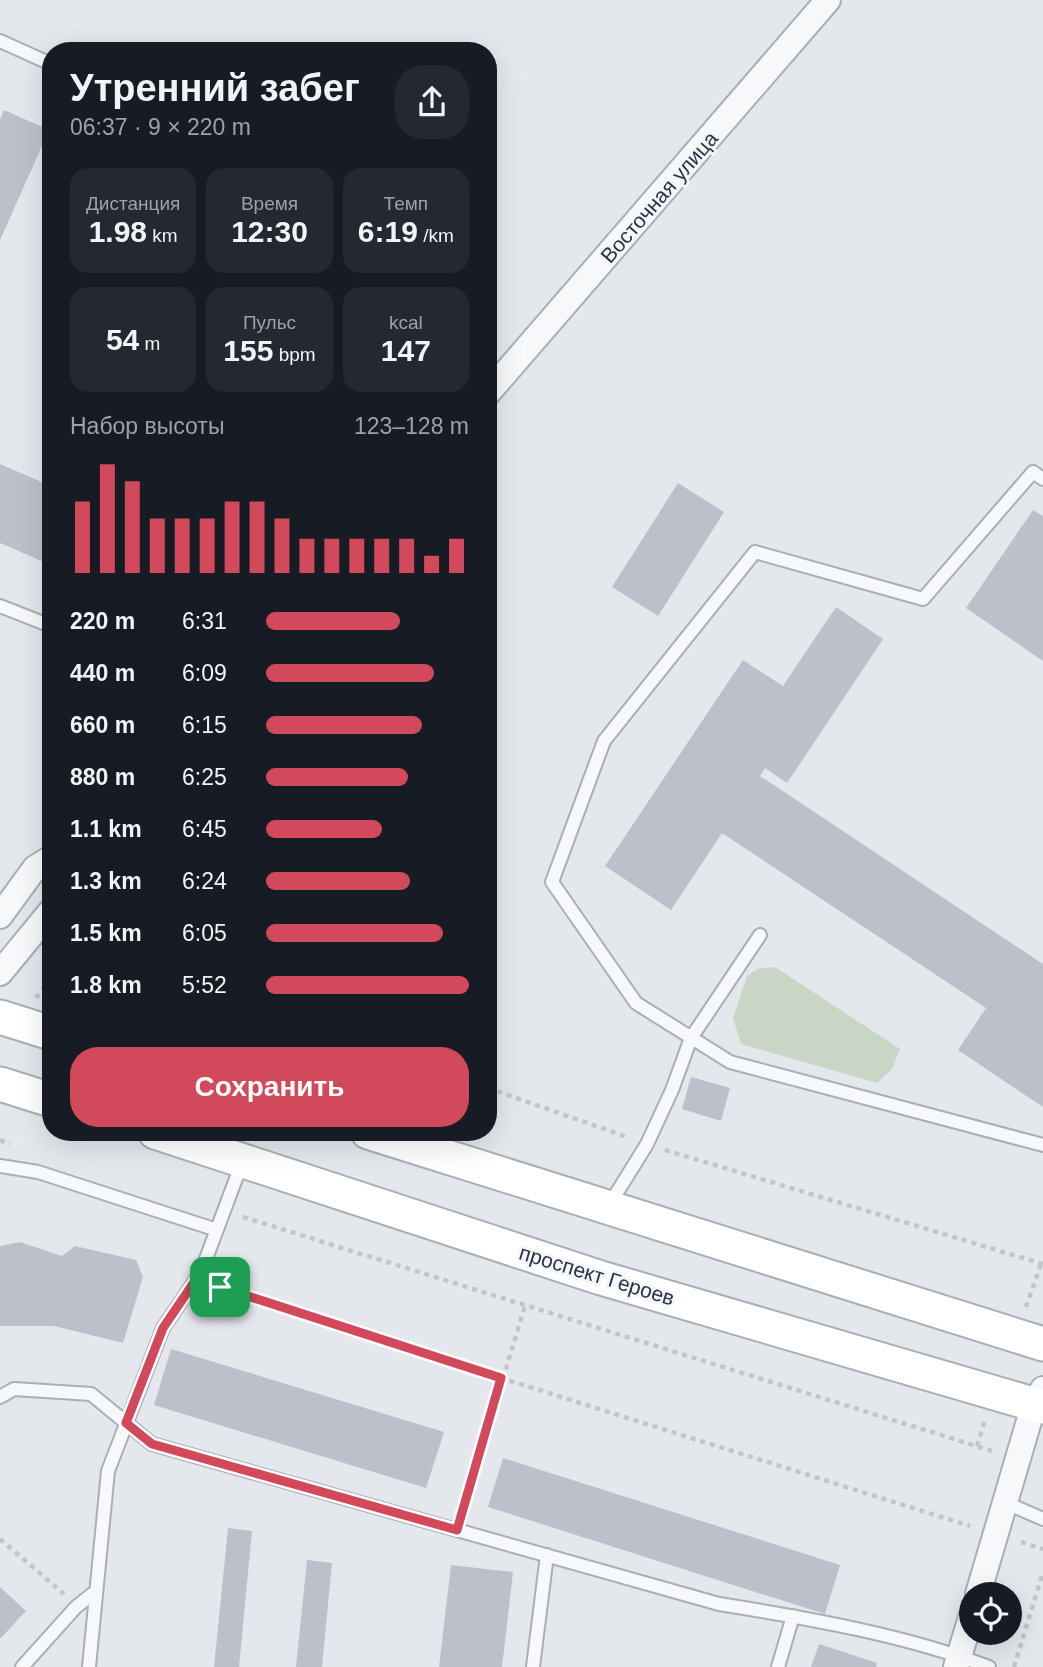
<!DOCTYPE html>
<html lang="ru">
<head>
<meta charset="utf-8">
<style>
  body { margin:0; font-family:Helvetica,sans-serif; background:#242831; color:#f1f3f6; height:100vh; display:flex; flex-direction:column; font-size:26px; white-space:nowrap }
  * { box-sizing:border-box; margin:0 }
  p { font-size:23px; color:#9ea1a6 }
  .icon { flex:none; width:38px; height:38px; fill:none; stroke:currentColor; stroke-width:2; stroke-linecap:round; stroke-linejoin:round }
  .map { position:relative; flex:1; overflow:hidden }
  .panel { position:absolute; left:42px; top:42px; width:455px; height:1099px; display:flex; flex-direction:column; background:#171b24; border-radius:28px; box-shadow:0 7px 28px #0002 }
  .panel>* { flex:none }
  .controls { position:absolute; left:959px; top:1582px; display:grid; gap:14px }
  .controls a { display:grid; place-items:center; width:63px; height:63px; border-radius:50%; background:#171b24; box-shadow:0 7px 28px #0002; font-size:35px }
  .pin { position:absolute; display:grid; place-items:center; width:60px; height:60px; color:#fff; margin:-30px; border-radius:14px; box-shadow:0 4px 10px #0006 }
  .round { display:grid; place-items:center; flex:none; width:74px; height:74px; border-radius:28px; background:#242831 }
  .head { display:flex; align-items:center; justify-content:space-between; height:119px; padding:0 28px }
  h1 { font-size:38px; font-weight:800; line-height:52px }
  .metrics { display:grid; grid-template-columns:repeat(3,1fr); gap:10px; height:119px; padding:7px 28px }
  .metrics div { display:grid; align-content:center; border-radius:18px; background:#242831; text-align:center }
  .metrics b { font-size:30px; font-weight:800 }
  .metrics small { font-size:19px; font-weight:400 }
  .metrics p { font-size:19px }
  .chart { height:196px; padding:14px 28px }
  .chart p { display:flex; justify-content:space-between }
  .chart svg { width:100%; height:126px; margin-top:7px; stroke:#d1495b; stroke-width:6 }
  .action { display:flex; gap:14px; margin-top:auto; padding:14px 28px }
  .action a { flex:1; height:80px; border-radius:28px; background:#d1495b; color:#fff; font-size:28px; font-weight:800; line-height:80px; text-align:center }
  ul { padding:0 28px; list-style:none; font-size:23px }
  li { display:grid; grid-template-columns:112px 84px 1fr; align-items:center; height:52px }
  li i { height:18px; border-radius:9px; background:#d1495b }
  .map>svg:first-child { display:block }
</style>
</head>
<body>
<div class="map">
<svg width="1043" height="1667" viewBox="0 0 1043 1667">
  <rect width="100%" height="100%" fill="#e4e7ec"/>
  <!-- green -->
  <path fill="#c9d6c5" d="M 775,967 L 900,1049 L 892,1069 L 877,1083 L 741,1044 L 733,1018 L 747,976 L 757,969 Z"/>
  <!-- building -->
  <path fill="#bbc0ca" d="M 4,110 L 49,130 L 0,240 L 0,120 Z
    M 0,464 L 51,486 L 51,565 L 0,543 Z
    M 678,483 L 724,512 L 658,616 L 612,587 Z
    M 1033,510 L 1043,516 L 1043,661 L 966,608 Z
    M 836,607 L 883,639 L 787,783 L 765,768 L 760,776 L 1043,964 L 1043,1107 L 958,1050 L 986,1008 L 722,833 L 671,910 L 605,866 L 743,660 L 783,686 Z
    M 691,1077 L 730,1088 L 721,1121 L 682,1109 Z
    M 20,1242 L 62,1256 L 75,1246 L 136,1260 L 143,1277 L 123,1343 L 54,1326 L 0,1326 L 0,1246 Z
    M 171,1349 L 444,1432 L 426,1488 L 154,1405 Z
    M 503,1458 L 840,1565 L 825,1614 L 488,1507 Z
    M 228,1528 L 252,1531 L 239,1667 L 214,1667 Z
    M 307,1560 L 332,1563 L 322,1667 L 296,1667 Z
    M 451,1565 L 513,1572 L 502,1667 L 439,1667 Z
    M 0,1587 L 26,1611 L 0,1639 Z
    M 819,1644 L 877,1663 L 876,1667 L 811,1667 Z"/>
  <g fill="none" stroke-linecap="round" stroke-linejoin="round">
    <defs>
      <path id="lane" d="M 0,41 L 51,64
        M 1043,479 L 1033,472 L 923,599 L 755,552 L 604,741 L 552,882 L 636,1003 L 730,1062 L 1043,1145
        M 0,606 L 51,626
        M 0,1166 L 38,1172 L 217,1230
        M 608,1207 L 647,1144 L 672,1090 L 691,1038 L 760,935
        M 0,1397 L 14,1389 L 91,1394 L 152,1444 L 719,1604 C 807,1618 905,1635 989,1667
        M 1006,1503 L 1043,1519
        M 22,1667 L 76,1607 L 95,1592
        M 89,1667 L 108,1471 L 163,1328 L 201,1272 L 243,1160
        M 533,1667 L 547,1555
        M 778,1667 L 793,1616"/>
      <path id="street" d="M 488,393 L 828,0
        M 0,916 L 35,868 L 51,858
        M 0,973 L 51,911
        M 978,1594 L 1034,1404 L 1043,1389
        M 956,1667 L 971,1617"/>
      <path id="secondary" d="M 0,1017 L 51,1033
        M 0,1084 L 51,1100
        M 155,1132 L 601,1278 L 1043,1407
        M 368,1132 L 1043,1344"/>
    </defs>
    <!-- lane casing -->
    <use href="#lane" stroke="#a9aeb7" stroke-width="16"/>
    <!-- street casing -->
    <use href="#street" stroke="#a9aeb7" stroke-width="28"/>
    <!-- secondary casing -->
    <use href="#secondary" stroke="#a9aeb7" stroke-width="37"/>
    <!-- path -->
    <path stroke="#c2c5cb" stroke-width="4.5" stroke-dasharray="5 5" stroke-linecap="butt" d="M 36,998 L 51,979
      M 488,1088 L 627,1137
      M 0,1140 L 10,1144
      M 665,1150 L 1043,1264
      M 243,1217 L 992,1451
      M 215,1284 L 501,1378 L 970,1526
      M 1026,1307 L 1041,1264
      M 977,1446 L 985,1420
      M 462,1513 L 525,1306
      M 0,1539 L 64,1594
      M 1021,1542 L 1043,1549
      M 1014,1667 L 1043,1572"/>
    <!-- lane -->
    <use href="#lane" stroke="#f7f8fa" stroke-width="12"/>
    <!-- street -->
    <use href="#street" stroke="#f7f8fa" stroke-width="24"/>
    <!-- secondary -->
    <use href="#secondary" stroke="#fff" stroke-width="33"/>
  </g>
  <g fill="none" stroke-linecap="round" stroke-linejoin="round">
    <defs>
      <path id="route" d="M 201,1272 L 220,1287 L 501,1378 L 457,1530 L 152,1444 L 126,1423 L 163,1328 Z"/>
    </defs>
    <!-- route casing -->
    <use href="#route" stroke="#fff" stroke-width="14"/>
    <!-- route -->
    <use href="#route" stroke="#d1495b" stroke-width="9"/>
  </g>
  <g text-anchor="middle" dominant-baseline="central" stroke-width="6" stroke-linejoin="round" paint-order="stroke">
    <!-- street labels -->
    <g font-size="21" fill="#2b3445" stroke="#f4f6f9">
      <text transform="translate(659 197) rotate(-49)">Восточная улица</text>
      <text transform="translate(597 1275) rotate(17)">проспект Героев</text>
    </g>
  </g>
</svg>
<div class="controls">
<a><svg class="icon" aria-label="locate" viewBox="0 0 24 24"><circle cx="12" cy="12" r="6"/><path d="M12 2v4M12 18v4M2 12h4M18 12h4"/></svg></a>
</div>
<div class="pin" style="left:220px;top:1287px;background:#1e9e55"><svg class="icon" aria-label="arrive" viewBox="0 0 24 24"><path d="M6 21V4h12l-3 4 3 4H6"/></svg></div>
<section class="panel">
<div class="head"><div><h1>Утренний забег</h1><p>06:37 · 9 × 220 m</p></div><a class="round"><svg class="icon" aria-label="share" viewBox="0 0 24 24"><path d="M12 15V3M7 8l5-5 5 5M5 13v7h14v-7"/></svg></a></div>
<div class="metrics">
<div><p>Дистанция</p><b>1.98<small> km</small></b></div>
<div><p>Время</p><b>12:30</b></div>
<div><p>Темп</p><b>6:19<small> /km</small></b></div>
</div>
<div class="metrics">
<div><b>54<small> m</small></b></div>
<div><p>Пульс</p><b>155<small> bpm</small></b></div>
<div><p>kcal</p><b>147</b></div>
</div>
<div class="chart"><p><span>Набор высоты</span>123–128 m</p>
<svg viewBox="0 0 160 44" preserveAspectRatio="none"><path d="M5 44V19M15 44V6M25 44V12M35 44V25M45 44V25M55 44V25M65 44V19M75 44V19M85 44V25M95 44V32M105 44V32M115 44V32M125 44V32M135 44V32M145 44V38M155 44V32"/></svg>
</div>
<ul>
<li><b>220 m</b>6:31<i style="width:66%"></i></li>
<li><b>440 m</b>6:09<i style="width:83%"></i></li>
<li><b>660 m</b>6:15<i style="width:77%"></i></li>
<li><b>880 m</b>6:25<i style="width:70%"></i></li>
<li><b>1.1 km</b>6:45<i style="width:57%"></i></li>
<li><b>1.3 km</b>6:24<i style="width:71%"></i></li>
<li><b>1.5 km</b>6:05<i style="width:87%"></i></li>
<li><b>1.8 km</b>5:52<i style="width:100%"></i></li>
</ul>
<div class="action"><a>Сохранить</a></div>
</section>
</div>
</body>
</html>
